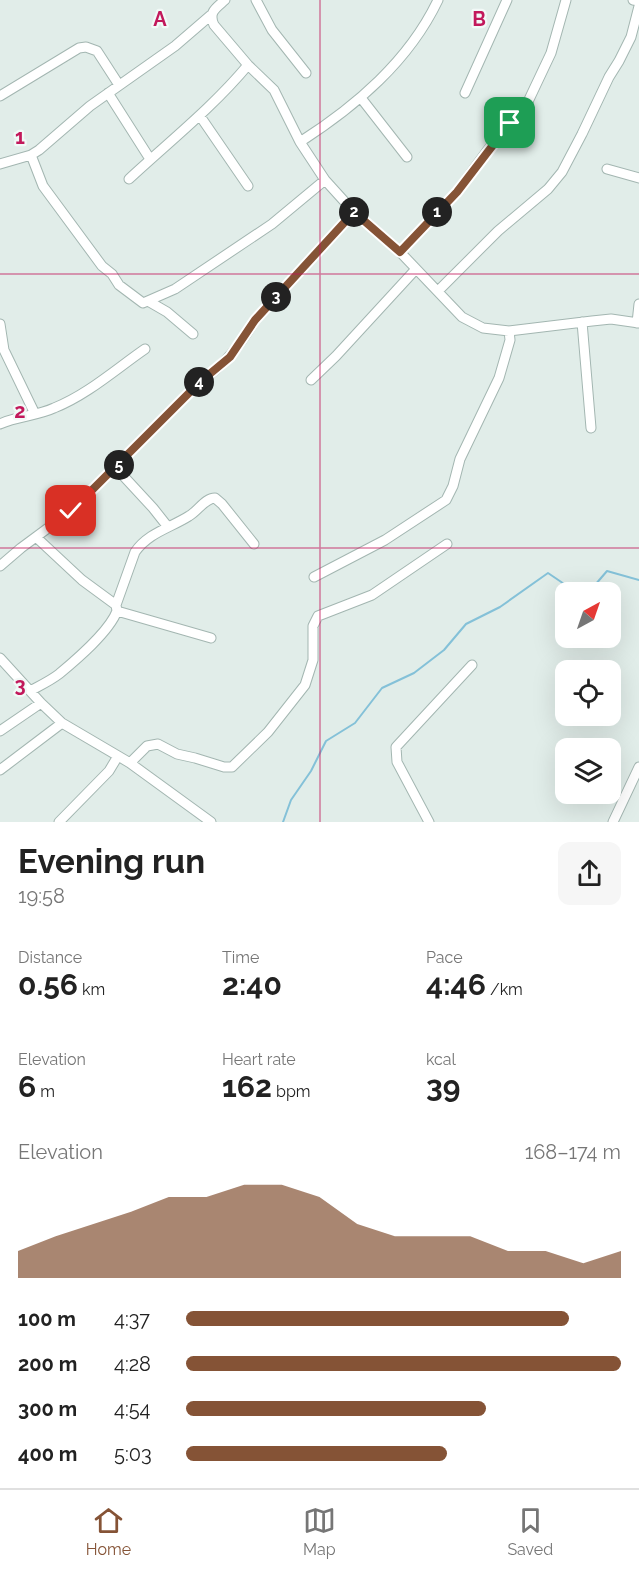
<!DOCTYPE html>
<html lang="en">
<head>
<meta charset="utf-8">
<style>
  body { margin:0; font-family:Raleway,sans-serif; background:#f6f6f6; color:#222; height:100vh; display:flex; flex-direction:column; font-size:22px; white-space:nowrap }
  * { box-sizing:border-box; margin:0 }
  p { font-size:20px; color:#767676 }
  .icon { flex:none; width:33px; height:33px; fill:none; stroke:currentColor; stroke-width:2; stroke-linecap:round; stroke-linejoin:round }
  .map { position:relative; height:822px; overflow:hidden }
  .drawer { display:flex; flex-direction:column; background:#fff; flex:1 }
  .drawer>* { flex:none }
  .needle { width:39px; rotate:40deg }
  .buttons { position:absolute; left:555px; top:582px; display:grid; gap:12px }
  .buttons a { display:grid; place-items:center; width:66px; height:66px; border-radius:12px; background:#fff; box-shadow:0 6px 24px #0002; font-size:30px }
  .pin { position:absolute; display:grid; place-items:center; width:51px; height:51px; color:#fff; margin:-26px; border-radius:12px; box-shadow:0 3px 9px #0006 }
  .km { position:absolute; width:30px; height:30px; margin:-15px; border-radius:50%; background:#222; color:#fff; font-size:16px; line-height:30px; text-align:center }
  .round { display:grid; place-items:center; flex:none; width:63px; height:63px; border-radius:12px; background:#f6f6f6 }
  .headline { display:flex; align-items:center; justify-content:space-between; height:102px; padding:0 18px }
  h1 { font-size:33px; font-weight:700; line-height:45px }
  .metrics { display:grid; grid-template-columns:repeat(3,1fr); gap:9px; height:102px; padding:6px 18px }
  .metrics div { display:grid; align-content:center }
  .metrics b { font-size:30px; font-weight:700 }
  .metrics small { font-size:16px; font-weight:400 }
  .metrics p { font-size:16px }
  .chart { height:168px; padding:12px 18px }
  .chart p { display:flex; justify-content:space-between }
  .chart svg { width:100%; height:108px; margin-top:6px; fill:#855336; opacity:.7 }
  ul { padding:0 18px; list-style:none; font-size:20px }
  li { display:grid; grid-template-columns:96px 72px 1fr; align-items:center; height:45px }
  li i { height:15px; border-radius:8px; background:#855336 }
  .tab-bar { display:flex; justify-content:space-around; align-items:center; height:84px; border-top:2px solid #e0e0e0; background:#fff; font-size:16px; color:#767676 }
  .tab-bar a { display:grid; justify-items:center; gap:3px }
  .tab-bar .selected { color:#855336 }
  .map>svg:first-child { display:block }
</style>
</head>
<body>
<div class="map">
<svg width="639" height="822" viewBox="0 0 639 822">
  <rect width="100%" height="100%" fill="#e1ede9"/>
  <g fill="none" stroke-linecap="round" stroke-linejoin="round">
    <!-- stream -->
    <path stroke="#84c1d8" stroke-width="2" d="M 589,592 L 607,571 L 639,580
      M 283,822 L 291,800 L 311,771 L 326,741 L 355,723 L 382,688 L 414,673 L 444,650 L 466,624 L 500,607 L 548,573 L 573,590 L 584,592"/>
    <defs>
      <path id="street" d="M 225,0 C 216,8 208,12 214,25 L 248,65 L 274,90 L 300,142 L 325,180 L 354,212 L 400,252 L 462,317 L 483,328 L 509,331 L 592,321 L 611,319 L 639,323
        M 256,0 L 272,30 L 306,73
        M 633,0 L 639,1
        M 108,93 L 150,159
        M 465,93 L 507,0
        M 0,96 L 79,48 L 86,47 L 97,51 L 119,85
        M 361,98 L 407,157
        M 200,116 L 248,186
        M 300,142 C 356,106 409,61 438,0
        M 31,155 L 43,186 L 102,266 L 112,274 L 119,285 L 143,303 L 175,289 L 272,224 L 325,180
        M 0,164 L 31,155 L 39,150 L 90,106 L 175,46 L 211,15
        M 607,169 L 639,178
        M 129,179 C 170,141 213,107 248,65
        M 400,252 L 457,192 L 487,151 L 510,123 L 525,108 L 551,53 L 566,0
        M 438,291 L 498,231 L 548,189 L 562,172 L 582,134 L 609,77 L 619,61 L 631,37 L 639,6
        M 148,301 L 167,312 L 193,334
        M 582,322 L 591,428
        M 637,323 L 639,304
        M 0,324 L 4,350 L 35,414
        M 311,380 L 336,356 L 416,269
        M 0,424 C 17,416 37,416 54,408 C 87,395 116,369 145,349
        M 116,468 L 153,508 L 168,527
        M 37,538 L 82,580 L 116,605 L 117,611 L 211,638
        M 0,566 L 21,548 L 71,511 L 200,382 C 224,365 240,346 255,320 L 354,212
        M 314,577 L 385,540 L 446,500 L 453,486 L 460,459 L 499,378 L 510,340 L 509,331
        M 116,605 L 135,552 C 148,533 170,528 189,516 C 198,511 205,498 215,498 L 222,504 L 254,544
        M 0,658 L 41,703 L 62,723 L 130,763 L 211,822
        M 30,691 C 39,686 50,681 59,674 C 77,659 109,632 117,611
        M 0,731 L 41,703
        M 130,763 L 147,746 L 158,744 L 177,754 L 195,758 L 224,767 L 232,767 L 268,732 L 305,685 L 313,660 L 313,626 L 318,616 L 372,595 L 447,544
        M 0,770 L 62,723
        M 59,822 L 109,771 L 118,756
        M 429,822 L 397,762 L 396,747 L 472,665
        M 613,822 L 639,767"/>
    </defs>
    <!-- street casing -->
    <use href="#street" stroke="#a3b6b1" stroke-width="11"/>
    <!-- street -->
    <use href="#street" stroke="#fff" stroke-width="9"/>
  </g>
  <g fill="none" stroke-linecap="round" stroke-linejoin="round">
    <defs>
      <path id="route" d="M 71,511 L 200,382 L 230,357 L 255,320 L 354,212 L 400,252 L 457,192 L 510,123"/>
    </defs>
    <!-- route casing -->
    <use href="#route" stroke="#fff" stroke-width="12"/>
    <!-- route -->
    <use href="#route" stroke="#855336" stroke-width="8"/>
  </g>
  <!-- grid -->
  <path fill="none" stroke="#c2185b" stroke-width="1.5" stroke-opacity="0.55" d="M 320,0 L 320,822M 0,274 L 639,274M 0,548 L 639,548"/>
  <g font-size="20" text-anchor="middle" font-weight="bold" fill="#c2185b" stroke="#f2f9f7" stroke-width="4.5" stroke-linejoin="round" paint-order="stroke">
    <text x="160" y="26">A</text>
    <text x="479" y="26">B</text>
    <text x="20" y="144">1</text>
    <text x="20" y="418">2</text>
    <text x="20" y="692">3</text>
  </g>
</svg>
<div class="buttons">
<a><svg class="needle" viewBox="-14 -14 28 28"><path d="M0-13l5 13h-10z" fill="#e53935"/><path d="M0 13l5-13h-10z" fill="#767676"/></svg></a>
<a><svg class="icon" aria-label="locate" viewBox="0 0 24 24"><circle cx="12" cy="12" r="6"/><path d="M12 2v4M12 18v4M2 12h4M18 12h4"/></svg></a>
<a><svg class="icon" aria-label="layers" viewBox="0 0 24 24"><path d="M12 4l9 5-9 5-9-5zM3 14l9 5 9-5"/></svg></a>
</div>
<div class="pin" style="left:510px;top:123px;background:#1e9e55"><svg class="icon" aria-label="arrive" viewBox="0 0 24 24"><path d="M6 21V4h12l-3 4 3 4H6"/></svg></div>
<div class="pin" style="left:71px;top:511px;background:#d93025"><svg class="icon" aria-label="check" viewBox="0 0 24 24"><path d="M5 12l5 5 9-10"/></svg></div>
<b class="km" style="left:437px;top:212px">1</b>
<b class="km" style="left:354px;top:212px">2</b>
<b class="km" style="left:276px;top:297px">3</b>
<b class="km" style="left:199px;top:382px">4</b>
<b class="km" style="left:119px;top:465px">5</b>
</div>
<section class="drawer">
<div class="headline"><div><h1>Evening run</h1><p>19:58</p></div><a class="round"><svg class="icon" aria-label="share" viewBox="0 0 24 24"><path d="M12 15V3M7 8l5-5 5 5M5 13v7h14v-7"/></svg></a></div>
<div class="metrics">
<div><p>Distance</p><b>0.56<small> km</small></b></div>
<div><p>Time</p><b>2:40</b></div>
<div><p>Pace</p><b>4:46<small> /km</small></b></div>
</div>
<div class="metrics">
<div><p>Elevation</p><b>6<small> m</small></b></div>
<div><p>Heart rate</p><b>162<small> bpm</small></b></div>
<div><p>kcal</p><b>39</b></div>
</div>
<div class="chart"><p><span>Elevation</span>168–174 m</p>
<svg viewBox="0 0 160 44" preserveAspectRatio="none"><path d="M0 44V33L10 27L20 22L30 17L40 11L50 11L60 6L70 6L80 11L90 22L100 27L110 27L120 27L130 33L140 33L150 38L160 33V44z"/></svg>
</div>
<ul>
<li><b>100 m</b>4:37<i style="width:88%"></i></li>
<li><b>200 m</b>4:28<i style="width:100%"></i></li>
<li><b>300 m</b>4:54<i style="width:69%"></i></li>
<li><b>400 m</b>5:03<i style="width:60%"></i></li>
</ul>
</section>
<nav class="tab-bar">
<a class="selected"><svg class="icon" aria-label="home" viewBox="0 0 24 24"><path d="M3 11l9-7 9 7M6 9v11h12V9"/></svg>Home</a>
<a><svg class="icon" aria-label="map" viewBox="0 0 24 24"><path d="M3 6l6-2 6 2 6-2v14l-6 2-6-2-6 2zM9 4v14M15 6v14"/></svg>Map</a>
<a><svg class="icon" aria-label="saved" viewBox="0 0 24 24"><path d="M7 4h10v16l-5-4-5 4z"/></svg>Saved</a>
</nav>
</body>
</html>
